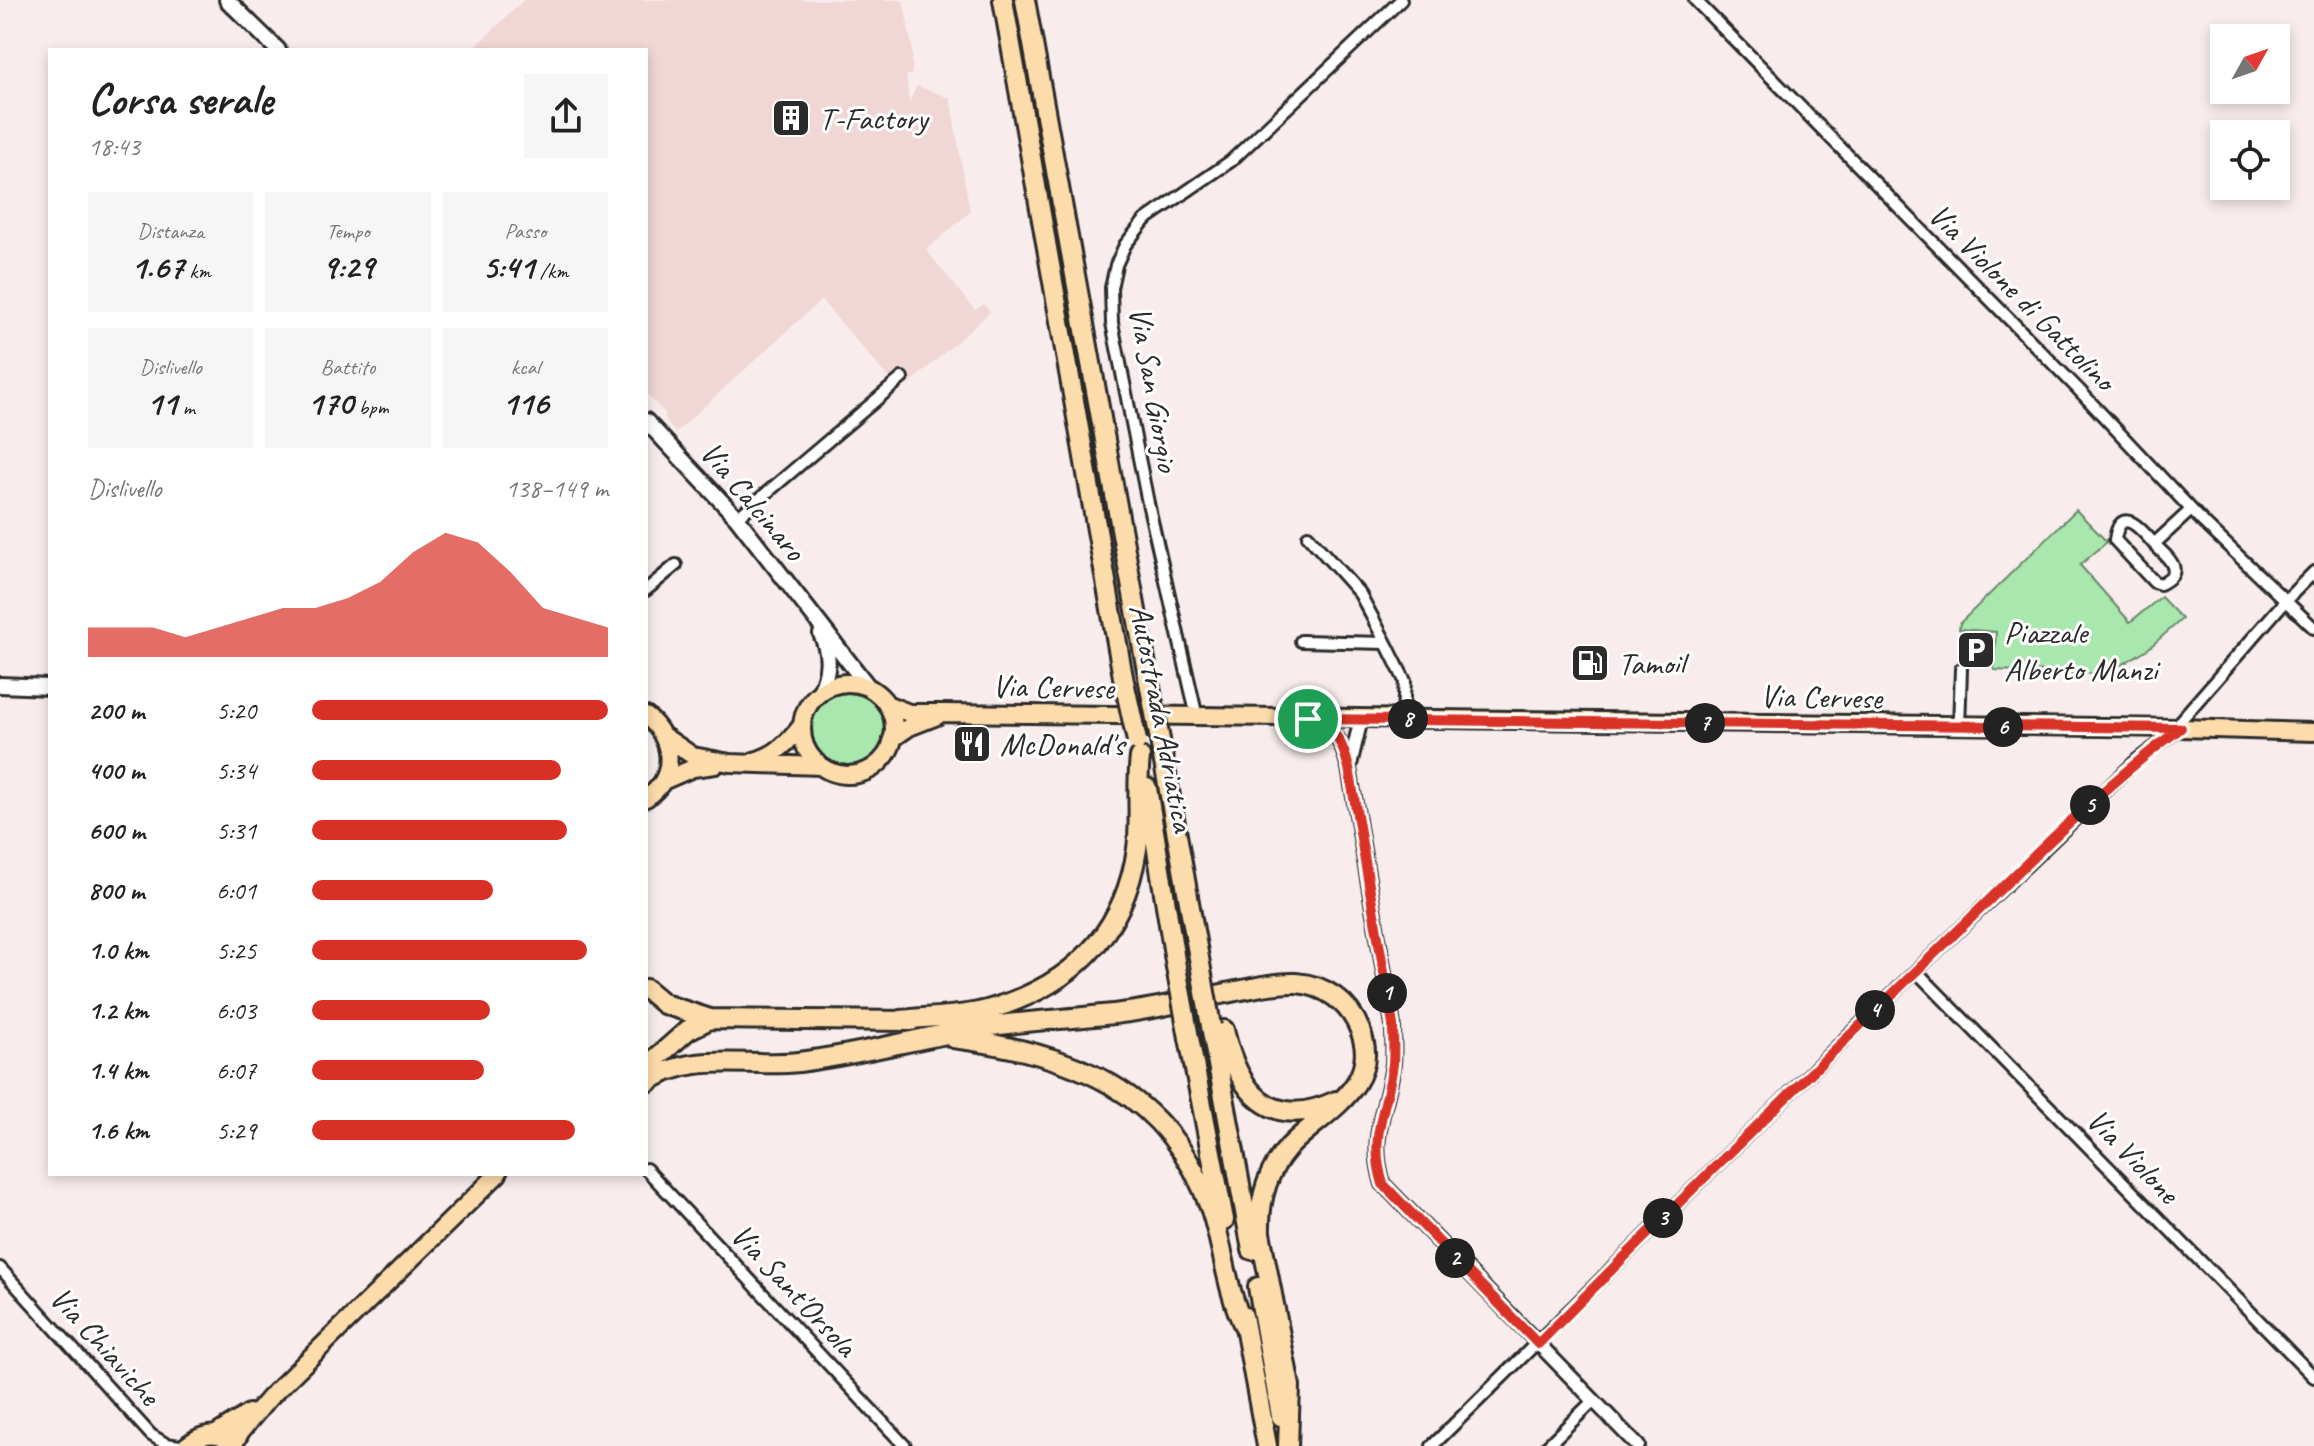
<!DOCTYPE html>
<html lang="it">
<head>
<meta charset="utf-8">
<style>
  body { margin:0; font-family:Caveat,sans-serif; background:#f6f6f6; color:#222; height:100vh; display:flex; flex-direction:column; font-size:30px; white-space:nowrap }
  * { box-sizing:border-box; margin:0 }
  p { font-size:26px; color:#767676 }
  .icon { flex:none; width:44px; height:44px; fill:none; stroke:currentColor; stroke-width:2; stroke-linecap:round; stroke-linejoin:round }
  .map { position:relative; flex:1; overflow:hidden }
  .side { position:absolute; left:48px; top:48px; width:600px; height:1128px; display:flex; flex-direction:column; background:#fff; border-radius:0px; box-shadow:0 4px 12px #0003 }
  .side>* { flex:none }
  .needle { width:52px; rotate:50deg }
  .fabs { position:absolute; left:2210px; top:24px; display:grid; gap:16px }
  .fabs a { display:grid; place-items:center; width:80px; height:80px; border-radius:0px; background:#fff; box-shadow:0 4px 12px #0003; font-size:40px }
  .pin { position:absolute; display:grid; place-items:center; width:68px; height:68px; color:#fff; margin:-34px; border:4px solid #fff; border-radius:50%; box-shadow:0 2px 8px #0007 }
  .km { position:absolute; width:40px; height:40px; margin:-20px; border-radius:50%; background:#222; color:#fff; font-size:22px; line-height:40px; text-align:center }
  .round { display:grid; place-items:center; flex:none; width:84px; height:84px; border-radius:0px; background:#f6f6f6 }
  .head { display:flex; align-items:center; justify-content:space-between; height:136px; padding:0 40px }
  h1 { font-size:44px; font-weight:600; line-height:60px }
  .figures { display:grid; grid-template-columns:repeat(3,1fr); gap:12px; height:136px; padding:8px 40px }
  .figures div { display:grid; align-content:center; border-radius:0px; background:#f6f6f6; text-align:center }
  .figures b { font-size:34px; font-weight:600 }
  .figures small { font-size:22px; font-weight:400 }
  .figures p { font-size:22px }
  .chart { height:224px; padding:16px 40px }
  .chart p { display:flex; justify-content:space-between }
  .chart svg { width:100%; height:144px; margin-top:8px; fill:#d93025; opacity:.7 }
  ul { padding:0 40px; list-style:none; font-size:26px }
  li { display:grid; grid-template-columns:128px 96px 1fr; align-items:center; height:60px }
  li i { height:20px; border-radius:10px; background:#d93025 }
  .map>svg:first-child { display:block }
</style>
</head>
<body>
<div class="map">
<svg width="2314" height="1446" viewBox="0 0 2314 1446">
  <rect width="100%" height="100%" fill="#f8ecec"/>
  <filter id="ink" filterUnits="userSpaceOnUse"><feTurbulence type="fractalNoise" baseFrequency=".0125" numOctaves="2"/><feDisplacementMap in="SourceGraphic" scale="16" xChannelSelector="R" yChannelSelector="G"/><feConvolveMatrix kernelMatrix="1 2 1 2 8 2 1 2 1" color-interpolation-filters="sRGB"/></filter>
  <g filter="url(#ink)">
    <!-- built -->
    <path fill="#f0d6d5" d="M 524,0 L 903,0 L 912,46 L 912,74 L 906,76 L 909,102 L 917,86 L 950,98 L 970,212 L 926,250 L 975,310 L 984,304 L 990,312 L 907,386 L 899,377 L 893,383 L 821,300 L 675,433 L 665,418 L 665,413 L 646,393 L 646,50 L 472,50 Z"/>
    <!-- green -->
    <path fill="#a8e7ae" stroke="#6a896c" stroke-width="2" d="M 2076,510 L 2107,542 L 2080,565 L 2130,622 L 2161,597 L 2182,619 L 2149,648 L 2107,674 L 1994,670 L 1996,632 L 1959,629 L 1960,623 Z
      M812 729a36 36 0 1 1 72 0a36 36 0 1 1-72 0Z"/>
    <g fill="none" stroke-linecap="round" stroke-linejoin="round">
      <defs>
        <path id="minor" d="M 1695,0 L 2078,389 L 2204,523 L 2314,628
          M 737,518 L 902,378
          M 1308,536 L 1360,594 L 1386,643 L 1405,681 L 1403,712 L 1400,719
          M 2154,544 C 2168,558 2187,571 2160,584 L 2154,582 L 2115,540 C 2120,503 2142,530 2154,544 L 2191,510
          M 646,590 L 676,565
          M 1301,641 L 1386,643
          M 1197,717 L 1148,503 L 1112,323 L 1111,288 L 1116,265 L 1125,245 L 1145,220 L 1231,161 L 1401,0
          M 1959,727 L 1961,669
          M 1916,971 L 2314,1377
          M 646,1169 L 905,1446
          M 0,1268 L 151,1435 L 166,1444 L 180,1446
          M 1432,1446 L 1851,1033 L 2137,760 L 2181,728 L 2180,721 L 2286,600 L 2314,572
          M 1547,1446 L 1594,1400"/>
        <path id="tertiary" d="M 1311,720 C 1338,732 1341,740 1349,768 L 1393,1025 C 1393,1038 1394,1052 1393,1064 C 1387,1111 1368,1135 1383,1184 L 1638,1446
          M 1350,765 L 1361,719"/>
        <path id="secondary" d="M 227,0 L 278,50
          M 646,421 L 737,518 L 870,689
          M 0,685 L 50,687
          M 820,692 C 829,671 831,655 821,634"/>
        <path id="primary" d="M802 729a46 46 0 1 1 92 0a46 46 0 1 1-92 0Z
          M 886,704 L 909,713 L 942,713 L 2181,728 L 2314,732
          M 646,716 C 673,737 679,777 646,798
          M 665,737 L 693,756 L 730,763 L 821,766
          M 892,739 L 909,727 L 937,716
          M 754,761 C 775,756 789,742 802,725
          M 663,781 L 693,768 L 715,765
          M 216,1434 L 249,1413
          M 186,1446 C 197,1437 212,1430 225,1438
          M 233,1446 L 241,1431 L 269,1398 L 498,1174"/>
        <path id="motorway" d="M 1003,0 L 1123,677
          M 1025,0 L 1149,682
          M 1160,740 L 1199,958
          M 1147,788 L 1176,967
          M 646,989 L 664,1004 L 710,1019 L 911,1021
          M 901,1020 C 929,1017 960,1017 987,1010 C 1069,987 1124,936 1137,849 C 1141,818 1136,788 1140,757
          M 1211,1026 L 1252,1250
          M 1224,1030 C 1238,1092 1270,1132 1336,1101
          M 953,1038 C 1071,1053 1169,1089 1211,1210 C 1224,1249 1226,1290 1245,1328
          M 1189,1038 L 1224,1220
          M 646,1067 L 688,1030 L 710,1019
          M 646,1083 C 690,1050 749,1068 799,1062 C 859,1055 918,1038 978,1028 C 1028,1020 1079,1019 1129,1012 C 1164,1007 1200,998 1236,991 C 1255,988 1275,982 1296,983 C 1325,985 1349,1002 1360,1030 C 1384,1088 1317,1115 1287,1149 C 1266,1173 1259,1203 1260,1233 L 1290,1386 L 1288,1446
          M 1258,1287 L 1281,1416
          M 1243,1316 L 1267,1446"/>
      </defs>
      <!-- minor casing -->
      <use href="#minor" stroke="#2b2b2b" stroke-width="16"/>
      <!-- tertiary casing -->
      <use href="#tertiary" stroke="#2b2b2b" stroke-width="18"/>
      <!-- secondary casing -->
      <use href="#secondary" stroke="#2b2b2b" stroke-width="20"/>
      <!-- primary casing -->
      <use href="#primary" stroke="#2b2b2b" stroke-width="22"/>
      <!-- motorway casing -->
      <use href="#motorway" stroke="#2b2b2b" stroke-width="24"/>
      <!-- minor -->
      <use href="#minor" stroke="#fff" stroke-width="10"/>
      <!-- tertiary -->
      <use href="#tertiary" stroke="#fff" stroke-width="12"/>
      <!-- secondary -->
      <use href="#secondary" stroke="#fff" stroke-width="14"/>
      <!-- primary -->
      <use href="#primary" stroke="#fddcac" stroke-width="16"/>
      <!-- motorway -->
      <use href="#motorway" stroke="#fddcac" stroke-width="18"/>
      <defs>
        <path id="motorway-bridge" d="M 1123,677 L 1137,741
          M 1149,682 L 1160,740
          M 1199,958 L 1211,1026
          M 1176,967 L 1189,1038"/>
      </defs>
      <!-- motorway-bridge casing -->
      <use href="#motorway-bridge" stroke="#2b2b2b" stroke-width="24" stroke-linecap="butt"/>
      <!-- motorway-bridge -->
      <use href="#motorway-bridge" stroke="#fddcac" stroke-width="18"/>
    </g>
  </g>
  <g fill="none" stroke-linecap="round" stroke-linejoin="round" filter="url(#ink)">
    <defs>
      <path id="route" d="M 1308,719 L 2181,728 C 2092,794 2015,876 1935,953 C 1801,1082 1668,1212 1538,1344 L 1383,1184 C 1368,1135 1387,1111 1393,1064 C 1394,1052 1393,1038 1393,1025 L 1349,768 C 1341,738 1337,731 1308,719 Z"/>
    </defs>
    <!-- route casing -->
    <use href="#route" stroke="#fff" stroke-width="16"/>
    <!-- route -->
    <use href="#route" stroke="#d93025" stroke-width="10"/>
  </g>
  <!-- icons -->
  <defs>
    <symbol id="building-square" viewBox="-11 -11 22 22"><rect x="-9" y="-9" width="18" height="18" rx="4" fill="#2b2b2b" stroke="#fff"/><path d="M-4-6H4V6H1V3H-1V6H-4ZM-2.5-4.3h1.7v1.8h-1.7ZM.8-4.3h1.7v1.8H.8ZM-2.5-1h1.7V.8h-1.7ZM.8-1h1.7V.8H.8Z" fill="#fff"/></symbol>
    <symbol id="parking-square" viewBox="-11 -11 22 22"><rect x="-9" y="-9" width="18" height="18" rx="4" fill="#2b2b2b" stroke="#fff"/><path d="M-3.5-5.5H1a3.5 3.5 0 0 1 0 7H-1V5.5H-3.5ZM-1-3.4V-.6H.8a1.4 1.4 0 0 0 0-2.8Z" fill="#fff"/></symbol>
    <symbol id="fuel-square" viewBox="-11 -11 22 22"><rect x="-9" y="-9" width="18" height="18" rx="4" fill="#2b2b2b" stroke="#fff"/><path d="M-5.5-6h7V0h2V4h1.3V-2.5L3-4.5l.8-.8L6-3V5H2.5V1h-1V6h-7ZM-4.2-4.7v3.2H.2V-4.7Z" fill="#fff"/></symbol>
    <symbol id="restaurant-square" viewBox="-11 -11 22 22"><rect x="-9" y="-9" width="18" height="18" rx="4" fill="#2b2b2b" stroke="#fff"/><path d="M-5-6h1v4h1v-4h1v4h1v-4h1v5L-1.5 .5V6h-2V.5L-5-1ZM5-6V6H3V1.5H1.5Q1.5-4 5-6Z" fill="#fff"/></symbol>
  </defs>
  <g fill-rule="evenodd">
    <use href="#building-square" x="769" y="96" width="44" height="44"/>
    <use href="#parking-square" x="1954" y="628" width="44" height="44"/>
    <use href="#fuel-square" x="1568" y="641" width="44" height="44"/>
    <use href="#restaurant-square" x="950" y="722" width="44" height="44"/>
  </g>
  <g text-anchor="middle" dominant-baseline="central" stroke-width="6" stroke-linejoin="round" paint-order="stroke">
    <!-- poi labels -->
    <g font-size="32" fill="#2b2b2b" stroke="#fff" text-anchor="start">
      <text x="819" y="118">T-Factory</text>
      <text x="2004" y="632">Piazzale<tspan x="2004" dy="37">Alberto Manzi</tspan></text>
      <text x="1618" y="663">Tamoil</text>
      <text x="1000" y="744">McDonald's</text>
    </g>
    <!-- street labels -->
    <g font-size="32" fill="#2b2b2b" stroke="#fff">
      <text transform="translate(2022 297) rotate(45)">Via Violone di Gattolino</text>
      <text transform="translate(1154 389) rotate(80)">Via San Giorgio</text>
      <text transform="translate(753 501) rotate(50)">Via Calcinaro</text>
      <text transform="translate(1053 687) rotate(1)">Via Cervese</text>
      <text transform="translate(1821 697) rotate(1)">Via Cervese</text>
      <text transform="translate(1162 718) rotate(79)">Autostrada Adriatica</text>
      <text transform="translate(2133 1156) rotate(46)">Via Violone</text>
      <text transform="translate(794 1290) rotate(47)">Via Sant'Orsola</text>
      <text transform="translate(105 1346) rotate(48)">Via Chiaviche</text>
    </g>
  </g>
</svg>
<div class="fabs">
<a><svg class="needle" viewBox="-14 -14 28 28"><path d="M0-13l5 13h-10z" fill="#e53935"/><path d="M0 13l5-13h-10z" fill="#767676"/></svg></a>
<a><svg class="icon" aria-label="locate" viewBox="0 0 24 24"><circle cx="12" cy="12" r="6"/><path d="M12 2v4M12 18v4M2 12h4M18 12h4"/></svg></a>
</div>
<div class="pin" style="left:1308px;top:719px;background:#1e9e55"><svg class="icon" aria-label="arrive" viewBox="0 0 24 24"><path d="M6 21V4h12l-3 4 3 4H6"/></svg></div>
<b class="km" style="left:1387px;top:993px">1</b>
<b class="km" style="left:1455px;top:1258px">2</b>
<b class="km" style="left:1663px;top:1218px">3</b>
<b class="km" style="left:1875px;top:1010px">4</b>
<b class="km" style="left:2090px;top:805px">5</b>
<b class="km" style="left:2003px;top:727px">6</b>
<b class="km" style="left:1705px;top:723px">7</b>
<b class="km" style="left:1408px;top:719px">8</b>
<section class="side">
<div class="head"><div><h1>Corsa serale</h1><p>18:43</p></div><a class="round"><svg class="icon" aria-label="share" viewBox="0 0 24 24"><path d="M12 15V3M7 8l5-5 5 5M5 13v7h14v-7"/></svg></a></div>
<div class="figures">
<div><p>Distanza</p><b>1.67<small> km</small></b></div>
<div><p>Tempo</p><b>9:29</b></div>
<div><p>Passo</p><b>5:41<small> /km</small></b></div>
</div>
<div class="figures">
<div><p>Dislivello</p><b>11<small> m</small></b></div>
<div><p>Battito</p><b>170<small> bpm</small></b></div>
<div><p>kcal</p><b>116</b></div>
</div>
<div class="chart"><p><span>Dislivello</span>138–149 m</p>
<svg viewBox="0 0 160 44" preserveAspectRatio="none"><path d="M0 44V35L10 35L20 35L30 38L40 35L50 32L60 29L70 29L80 26L90 21L100 12L110 6L120 9L130 18L140 29L150 32L160 35V44z"/></svg>
</div>
<ul>
<li><b>200 m</b>5:20<i style="width:100%"></i></li>
<li><b>400 m</b>5:34<i style="width:84%"></i></li>
<li><b>600 m</b>5:31<i style="width:86%"></i></li>
<li><b>800 m</b>6:01<i style="width:61%"></i></li>
<li><b>1.0 km</b>5:25<i style="width:93%"></i></li>
<li><b>1.2 km</b>6:03<i style="width:60%"></i></li>
<li><b>1.4 km</b>6:07<i style="width:58%"></i></li>
<li><b>1.6 km</b>5:29<i style="width:89%"></i></li>
</ul>
</section>
</div>
</body>
</html>
